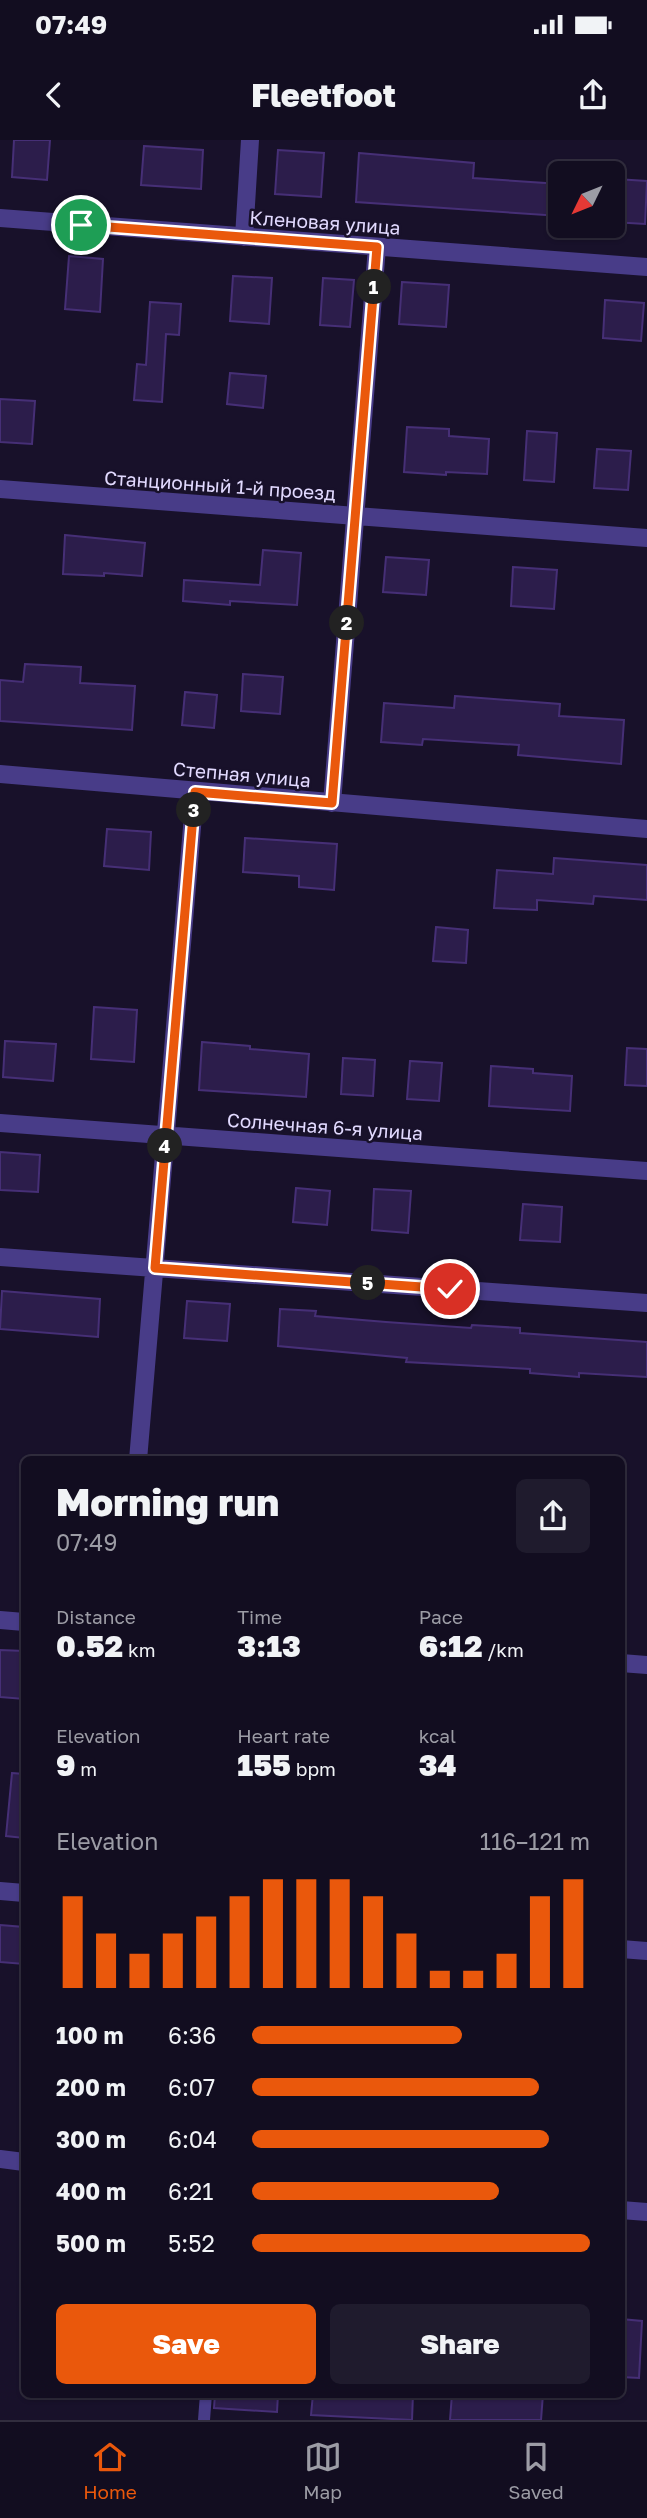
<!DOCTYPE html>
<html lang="en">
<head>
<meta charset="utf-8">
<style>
  body { margin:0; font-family:"Golos Text",sans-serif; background:#1f1b2d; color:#f1f3f6; height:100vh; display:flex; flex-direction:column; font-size:26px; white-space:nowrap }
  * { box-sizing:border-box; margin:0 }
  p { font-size:23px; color:#9c9ca5 }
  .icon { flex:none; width:38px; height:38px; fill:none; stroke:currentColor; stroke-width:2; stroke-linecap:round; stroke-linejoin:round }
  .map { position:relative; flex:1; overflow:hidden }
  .panel { position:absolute; left:21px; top:1316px; width:604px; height:942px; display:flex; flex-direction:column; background:#120d20; border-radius:10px; box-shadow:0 2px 5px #0004,0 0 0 2px #312d3e }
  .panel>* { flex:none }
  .needle { width:46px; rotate:227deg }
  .buttons { position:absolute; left:548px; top:21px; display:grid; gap:14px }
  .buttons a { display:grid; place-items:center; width:77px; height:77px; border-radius:10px; background:#120d20; box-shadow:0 2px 5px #0004,0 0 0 2px #312d3e; font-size:35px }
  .pin { position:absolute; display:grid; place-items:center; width:60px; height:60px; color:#fff; margin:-30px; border:4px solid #fff; border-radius:50%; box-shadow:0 2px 7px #0007 }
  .km { position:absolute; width:35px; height:35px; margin:-18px; border-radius:50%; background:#222; color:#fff; font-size:19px; line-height:35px; text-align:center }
  .round { display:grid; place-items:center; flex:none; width:74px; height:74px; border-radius:10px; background:#1f1b2d }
  .summary { display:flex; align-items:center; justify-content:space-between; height:119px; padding:0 35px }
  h1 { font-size:38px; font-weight:800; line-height:52px }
  .metrics { display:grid; grid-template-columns:repeat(3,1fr); gap:10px; height:119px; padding:7px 35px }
  .metrics div { display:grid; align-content:center }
  .metrics b { font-size:30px; font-weight:800 }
  .metrics small { font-size:19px; font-weight:400 }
  .metrics p { font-size:19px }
  .chart { height:196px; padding:14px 35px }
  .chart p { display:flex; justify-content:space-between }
  .chart svg { width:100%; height:126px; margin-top:7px; stroke:#ea580c; stroke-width:6 }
  .button { display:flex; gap:14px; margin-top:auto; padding:14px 35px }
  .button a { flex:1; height:80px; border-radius:10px; background:#ea580c; color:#fff; font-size:28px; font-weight:800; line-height:80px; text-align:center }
  .button a+a { background:#1f1b2d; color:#f1f3f6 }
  ul { padding:0 35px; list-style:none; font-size:23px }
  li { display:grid; grid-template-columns:112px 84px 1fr; align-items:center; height:52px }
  li i { height:18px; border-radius:9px; background:#ea580c }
  .status { display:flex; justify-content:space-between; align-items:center; height:49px; padding:0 35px; background:#120d20; direction:ltr }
  .status svg { height:19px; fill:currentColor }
  header { display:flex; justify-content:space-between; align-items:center; height:91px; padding:0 35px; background:#120d20; font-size:32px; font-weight:800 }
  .tabs { display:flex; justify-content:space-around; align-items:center; height:98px; border-top:2px solid #312d3e; background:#120d20; font-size:19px; color:#9c9ca5 }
  .tabs a { display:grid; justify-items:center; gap:4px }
  .tabs .selected { color:#ea580c }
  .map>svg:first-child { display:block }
</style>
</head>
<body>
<div class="status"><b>07:49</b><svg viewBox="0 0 49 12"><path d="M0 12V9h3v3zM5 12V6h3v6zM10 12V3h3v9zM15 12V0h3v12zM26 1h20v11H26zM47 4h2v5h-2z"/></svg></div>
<header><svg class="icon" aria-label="back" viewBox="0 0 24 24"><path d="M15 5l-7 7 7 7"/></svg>Fleetfoot<svg class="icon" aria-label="share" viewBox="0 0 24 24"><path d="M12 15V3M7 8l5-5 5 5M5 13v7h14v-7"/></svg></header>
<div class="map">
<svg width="647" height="2280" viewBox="0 0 647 2280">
  <rect width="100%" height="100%" fill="#18112a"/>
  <!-- building -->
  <path fill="#2c1d4b" stroke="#462f76" stroke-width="2" d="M 14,0 L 50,0 L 47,40 L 12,37 Z
    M 144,6 L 203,10 L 201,49 L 141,45 Z
    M 278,10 L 324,13 L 321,57 L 275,54 Z
    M 359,13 L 474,23 L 473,38 L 560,44 L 560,76 L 356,62 Z
    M 616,39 L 647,41 L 645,84 L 613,82 Z
    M 69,116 L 103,119 L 100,172 L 65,169 Z
    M 233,136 L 272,138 L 269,184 L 230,181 Z
    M 323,138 L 354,140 L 350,187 L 320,185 Z
    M 402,142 L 449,145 L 446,187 L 399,184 Z
    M 605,160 L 644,163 L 641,201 L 603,198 Z
    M 150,162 L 181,164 L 179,195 L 166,194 L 162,262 L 134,260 L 137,224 L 146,225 Z
    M 230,233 L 266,236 L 263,268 L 227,264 Z
    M 0,259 L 35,261 L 32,304 L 0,302 Z
    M 407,287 L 449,289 L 449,296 L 489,299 L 487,334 L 446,332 L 446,335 L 404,332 Z
    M 527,291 L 557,293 L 554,342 L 524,340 Z
    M 597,309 L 631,311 L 628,350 L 594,348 Z
    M 65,395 L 145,403 L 142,436 L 104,433 L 104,436 L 63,434 Z
    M 263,410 L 301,413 L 297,465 L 230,461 L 230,465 L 183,461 L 184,440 L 260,445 Z
    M 386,417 L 429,420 L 426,455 L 383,452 Z
    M 513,427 L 557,430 L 554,469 L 511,466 Z
    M 25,524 L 81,527 L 80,543 L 135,546 L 132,590 L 0,581 L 0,540 L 23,542 Z
    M 243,534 L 283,537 L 280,574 L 241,571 Z
    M 185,552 L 217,555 L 214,588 L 182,585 Z
    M 455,556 L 560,564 L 559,576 L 624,580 L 621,624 L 518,615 L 519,605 L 423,599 L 422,605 L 381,602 L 384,563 L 454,568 Z
    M 107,689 L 151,692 L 149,730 L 104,726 Z
    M 245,698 L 337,704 L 334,750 L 299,747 L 299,736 L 243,732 Z
    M 554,718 L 647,725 L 647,760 L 594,756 L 593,764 L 537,760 L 537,770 L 494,768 L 497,730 L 553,734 Z
    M 436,787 L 468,790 L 466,823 L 433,821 Z
    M 94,867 L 137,870 L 134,922 L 91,919 Z
    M 5,901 L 56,904 L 53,941 L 3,937 Z
    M 202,902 L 250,906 L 250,909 L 309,914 L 306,957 L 199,950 Z
    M 627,908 L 647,909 L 647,946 L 625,945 Z
    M 343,918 L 375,920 L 373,956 L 341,954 Z
    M 410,921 L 442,923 L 439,961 L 407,959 Z
    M 491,926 L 533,929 L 533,933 L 572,936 L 570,971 L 489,966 Z
    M 0,1012 L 40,1015 L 38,1052 L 0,1050 Z
    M 296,1048 L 330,1051 L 327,1085 L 293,1082 Z
    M 374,1049 L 411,1051 L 408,1093 L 372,1090 Z
    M 523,1064 L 562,1067 L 560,1102 L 520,1100 Z
    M 2,1151 L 100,1159 L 98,1197 L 0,1189 Z
    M 187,1161 L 230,1164 L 227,1201 L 184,1198 Z
    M 280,1169 L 316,1171 L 315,1176 L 386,1182 L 471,1188 L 472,1185 L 520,1188 L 520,1193 L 647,1202 L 647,1237 L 579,1233 L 579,1237 L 530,1233 L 530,1229 L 406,1222 L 407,1218 L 278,1206 Z
    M 0,1510 L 24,1511 L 24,1559 L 0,1557 Z
    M 12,1633 L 24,1634 L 24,1698 L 6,1696 Z
    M 0,1785 L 24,1787 L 24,1824 L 0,1822 Z
    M 621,2179 L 642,2181 L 639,2238 L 621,2237 Z
    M 215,2254 L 278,2254 L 277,2272 L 214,2268 Z
    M 313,2254 L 413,2254 L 412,2280 L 311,2275 Z
    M 452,2254 L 543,2254 L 541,2280 L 450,2280 Z"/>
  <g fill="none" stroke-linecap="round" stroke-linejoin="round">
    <!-- lane -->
    <path stroke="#483c88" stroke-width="12" d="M 204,2280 L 206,2254"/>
    <!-- street -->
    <path stroke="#483c88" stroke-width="18" d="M 0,78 L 647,127
      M 244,97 L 250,0
      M 0,349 L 647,398
      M 0,634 L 647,689
      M 332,663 L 377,107
      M 0,983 L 647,1031
      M 0,1117 L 647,1163
      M 138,1320 L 195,652
      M 0,1480 L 24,1482
      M 621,1523 L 647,1525
      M 0,1751 L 24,1753
      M 621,1809 L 647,1811
      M 0,2019 L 24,2022
      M 621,2070 L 647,2072"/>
  </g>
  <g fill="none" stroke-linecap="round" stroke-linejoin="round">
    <defs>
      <path id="route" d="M 81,85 L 377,107 L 332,663 L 195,652 L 155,1128 L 450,1149"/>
    </defs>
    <!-- route casing -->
    <use href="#route" stroke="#fff" stroke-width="14"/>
    <!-- route -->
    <use href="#route" stroke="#ea580c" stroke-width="9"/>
  </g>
  <g text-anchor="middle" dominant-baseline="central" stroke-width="5" stroke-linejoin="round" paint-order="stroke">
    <!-- street labels -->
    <g font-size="19" fill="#e2daff" stroke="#18112a">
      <text transform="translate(325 82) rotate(4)">Кленовая улица</text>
      <text transform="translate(220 345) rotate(4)">Станционный 1-й проезд</text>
      <text transform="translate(242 634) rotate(5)">Степная улица</text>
      <text transform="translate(325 986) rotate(4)">Солнечная 6-я улица</text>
    </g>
  </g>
</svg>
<div class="buttons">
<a><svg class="needle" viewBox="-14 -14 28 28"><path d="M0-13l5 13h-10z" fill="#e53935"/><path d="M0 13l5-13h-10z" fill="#9c9ca5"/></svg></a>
</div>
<div class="pin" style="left:81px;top:85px;background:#1e9e55"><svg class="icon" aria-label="arrive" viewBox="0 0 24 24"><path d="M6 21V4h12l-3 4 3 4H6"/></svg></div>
<div class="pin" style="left:450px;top:1149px;background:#d93025"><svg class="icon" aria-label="check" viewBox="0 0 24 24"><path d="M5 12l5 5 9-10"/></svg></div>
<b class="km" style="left:374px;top:147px">1</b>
<b class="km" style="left:347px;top:483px">2</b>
<b class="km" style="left:194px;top:670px">3</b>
<b class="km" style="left:165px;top:1006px">4</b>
<b class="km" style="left:368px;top:1143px">5</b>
<section class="panel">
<div class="summary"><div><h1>Morning run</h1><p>07:49</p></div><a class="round"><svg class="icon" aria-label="share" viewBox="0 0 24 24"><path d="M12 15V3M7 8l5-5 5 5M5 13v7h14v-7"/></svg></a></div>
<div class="metrics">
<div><p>Distance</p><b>0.52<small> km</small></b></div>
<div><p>Time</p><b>3:13</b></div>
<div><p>Pace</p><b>6:12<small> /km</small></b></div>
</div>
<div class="metrics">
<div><p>Elevation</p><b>9<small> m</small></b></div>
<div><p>Heart rate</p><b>155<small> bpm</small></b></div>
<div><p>kcal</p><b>34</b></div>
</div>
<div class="chart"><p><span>Elevation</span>116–121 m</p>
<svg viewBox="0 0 160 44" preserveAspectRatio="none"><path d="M5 44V12M15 44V25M25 44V32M35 44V25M45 44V19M55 44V12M65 44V6M75 44V6M85 44V6M95 44V12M105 44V25M115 44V38M125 44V38M135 44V32M145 44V12M155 44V6"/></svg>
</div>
<ul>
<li><b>100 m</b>6:36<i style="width:62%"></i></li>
<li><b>200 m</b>6:07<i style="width:85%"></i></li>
<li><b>300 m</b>6:04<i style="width:88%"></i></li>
<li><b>400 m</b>6:21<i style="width:73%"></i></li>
<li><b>500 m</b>5:52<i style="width:100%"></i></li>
</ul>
<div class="button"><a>Save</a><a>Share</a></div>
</section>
</div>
<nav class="tabs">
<a class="selected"><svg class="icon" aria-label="home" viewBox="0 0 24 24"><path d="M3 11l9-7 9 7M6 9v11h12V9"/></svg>Home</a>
<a><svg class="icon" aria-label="map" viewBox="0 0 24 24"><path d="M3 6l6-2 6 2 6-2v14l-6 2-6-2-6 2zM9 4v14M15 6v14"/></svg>Map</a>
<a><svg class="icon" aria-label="saved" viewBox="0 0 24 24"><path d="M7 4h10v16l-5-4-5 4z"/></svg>Saved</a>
</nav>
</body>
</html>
